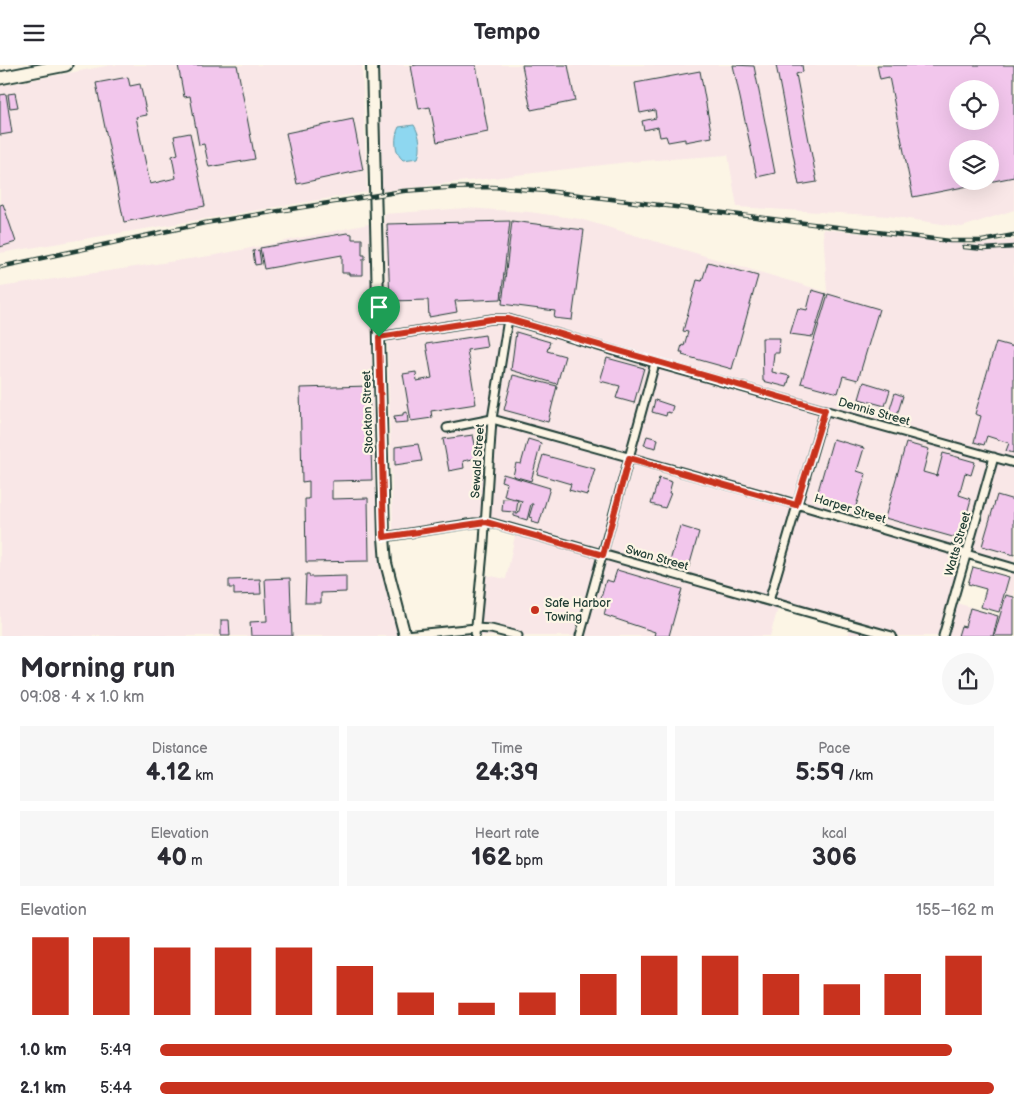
<!DOCTYPE html>
<html lang="en">
<head>
<meta charset="utf-8">
<style>
  body { margin:0; font-family:"Balsamiq Sans",sans-serif; background:#f7f7f7; color:#2b2b33; height:100vh; display:flex; flex-direction:column; font-size:19px; white-space:nowrap }
  * { box-sizing:border-box; margin:0 }
  p { font-size:16px; color:#7c7c81 }
  .icon { flex:none; width:28px; height:28px; fill:none; stroke:currentColor; stroke-width:2; stroke-linecap:round; stroke-linejoin:round }
  .map { position:relative; height:571px; overflow:hidden }
  .panel { display:flex; flex-direction:column; background:#fff; flex:1 }
  .panel>* { flex:none }
  .fabs { position:absolute; left:949px; top:15px; display:grid; gap:10px }
  .fabs a { display:grid; place-items:center; width:50px; height:50px; border-radius:50%; background:#fff; box-shadow:0 5px 20px #0002; font-size:25px }
  .pin { position:absolute; display:grid; place-items:center; width:42px; height:42px; color:#fff; margin:-51px -21px; border-radius:50% 50% 50% 0; rotate:-45deg; box-shadow:0 0 5px #0007 }
  .pin .icon { rotate:45deg }
  .round { display:grid; place-items:center; flex:none; width:52px; height:52px; border-radius:26px; background:#f7f7f7 }
  .summary { display:flex; align-items:center; justify-content:space-between; height:85px; padding:0 20px }
  h1 { font-size:28px; font-weight:800; line-height:38px }
  .figures { display:grid; grid-template-columns:repeat(3,1fr); gap:8px; height:85px; padding:5px 20px }
  .figures div { display:grid; align-content:center; border-radius:0px; background:#f7f7f7; text-align:center }
  .figures b { font-size:25px; font-weight:800 }
  .figures small { font-size:14px; font-weight:400 }
  .figures p { font-size:14px }
  .chart { height:140px; padding:10px 20px }
  .chart p { display:flex; justify-content:space-between }
  .chart svg { width:100%; height:90px; margin-top:5px; stroke:#c8321e; stroke-width:6 }
  ul { padding:0 20px; list-style:none; font-size:16px }
  li { display:grid; grid-template-columns:80px 60px 1fr; align-items:center; height:38px }
  li i { height:12px; border-radius:6px; background:#c8321e }
  header { display:flex; justify-content:space-between; align-items:center; height:65px; padding:0 20px; background:#fff; font-size:22px; font-weight:800 }
  .map>svg:first-child { display:block }
</style>
</head>
<body>
<header><svg class="icon" aria-label="menu" viewBox="0 0 24 24"><path d="M4 6h16M4 12h16M4 18h16"/></svg>Tempo<svg class="icon" aria-label="person" viewBox="0 0 24 24"><circle cx="12" cy="8" r="4"/><path d="M4 21q1-7 8-7t8 7"/></svg></header>
<div class="map">
<svg width="1014" height="571" viewBox="0 0 1014 571">
  <rect width="100%" height="100%" fill="#fcf5e5"/>
  <filter id="ink" filterUnits="userSpaceOnUse"><feTurbulence type="fractalNoise" baseFrequency=".02" numOctaves="2"/><feDisplacementMap in="SourceGraphic" scale="10" xChannelSelector="R" yChannelSelector="G"/><feConvolveMatrix kernelMatrix="1 2 1 2 8 2 1 2 1" color-interpolation-filters="sRGB"/></filter>
  <g filter="url(#ink)">
    <!-- built -->
    <path fill="#f9e7e7" fill-rule="evenodd" d="M 111,0 L 362,0 L 367,127 L 0,188 L 0,21 Z
      M 380,0 L 1014,0 L 1014,145 L 962,162 L 889,151 L 737,142 L 728,90 L 628,97 L 382,126 ZM 958,24 L 990,24 L 990,56 L 958,56 ZM 958,84 L 990,84 L 990,116 L 958,116 Z
      M 466,143 L 529,147 L 580,154 L 827,227 L 823,164 L 973,180 L 1014,175 L 1014,571 L 848,571 L 853,556 L 780,536 L 770,571 L 412,571 L 411,566 L 481,559 L 486,510 L 506,514 L 517,461 L 489,455 L 393,468 L 384,149 ZM 963,483 L 1013,497 L 999,550 L 949,536 Z
      M 369,159 L 375,413 L 380,487 L 383,508 L 398,571 L 0,571 L 0,222 L 216,190 Z"/>
    <!-- water -->
    <path fill="#8ed7f0" stroke="#6299a5" d="M 414,60 C 420,70 422,83 418,93 L 403,95 C 394,88 394,71 399,62 Z"/>
    <!-- building -->
    <path fill="#f2c6ec" stroke="#1f3d34" fill-rule="evenodd" d="M 178,0 L 237,0 L 255,94 L 209,102 L 204,79 L 199,80 L 190,31 L 184,32 Z
      M 417,0 L 476,0 L 488,67 L 437,77 L 430,42 L 419,44 L 411,1 Z
      M 522,0 L 568,0 L 575,36 L 531,45 Z
      M 733,0 L 754,1 L 775,108 L 757,112 Z
      M 776,0 L 802,0 L 803,7 L 796,9 L 817,117 L 799,120 Z
      M 877,0 L 1014,0 L 1014,112 L 913,132 L 889,12 L 880,14 ZM 958,24 L 990,24 L 990,56 L 958,56 ZM 958,84 L 990,84 L 990,116 L 958,116 Z
      M 700,6 L 712,72 L 685,77 L 685,74 L 668,77 L 666,71 L 660,72 L 658,62 L 644,65 L 642,56 L 656,53 L 655,45 L 640,48 L 635,18 Z
      M 128,12 L 130,21 L 140,19 L 147,50 L 136,52 L 150,119 L 176,113 L 172,91 L 178,89 L 174,71 L 190,68 L 205,141 L 124,157 L 96,18 Z
      M 15,28 L 18,42 L 10,43 L 8,29 Z
      M 6,29 L 12,68 L 0,70 L 0,30 Z
      M 353,54 L 363,105 L 297,119 L 286,68 Z
      M 3,139 L 16,177 L 0,182 L 0,140 Z
      M 510,156 L 501,234 L 455,236 L 457,247 L 429,252 L 428,235 L 390,236 L 387,159 Z
      M 512,156 L 584,165 L 572,255 L 554,253 L 555,246 L 502,239 Z
      M 347,168 L 352,169 L 352,174 L 362,174 L 362,190 L 365,190 L 365,194 L 363,194 L 363,210 L 349,210 L 349,208 L 342,208 L 342,190 L 264,204 L 260,183 Z
      M 259,185 L 261,199 L 255,200 L 253,186 Z
      M 708,197 L 758,211 L 732,304 L 682,290 L 683,287 L 680,287 L 682,280 L 684,281 L 688,267 L 683,266 L 697,215 L 702,216 Z
      M 812,225 L 826,229 L 813,272 L 790,269 L 798,243 L 807,245 Z
      M 828,229 L 879,244 L 858,315 L 843,311 L 838,328 L 801,318 Z
      M 516,267 L 550,277 L 547,286 L 565,291 L 557,319 L 511,305 Z
      M 485,270 L 487,282 L 467,285 L 476,339 L 431,346 L 432,353 L 411,356 L 403,309 L 416,307 L 417,316 L 432,313 L 426,279 Z
      M 762,273 L 780,273 L 779,288 L 774,288 L 772,307 L 790,311 L 787,322 L 763,316 Z
      M 996,277 L 1014,282 L 1014,388 L 1006,386 L 1009,378 L 987,371 L 984,380 L 974,377 L 981,351 L 975,349 Z
      M 607,293 L 644,303 L 634,338 L 616,333 L 620,321 L 600,316 Z
      M 513,310 L 557,321 L 548,357 L 504,345 Z
      M 864,317 L 890,325 L 885,341 L 859,334 Z
      M 369,321 L 372,415 L 332,416 L 332,434 L 368,433 L 369,496 L 306,497 L 305,434 L 309,434 L 309,416 L 302,417 L 300,323 Z
      M 895,328 L 903,331 L 897,350 L 889,347 Z
      M 655,335 L 673,341 L 671,348 L 667,347 L 666,351 L 652,347 Z
      M 407,347 L 408,357 L 395,358 L 394,351 L 403,350 L 403,348 Z
      M 473,370 L 478,393 L 463,396 L 464,403 L 449,406 L 443,374 Z
      M 647,371 L 658,374 L 656,383 L 644,380 Z
      M 528,374 L 541,378 L 531,416 L 513,411 L 516,398 L 521,399 Z
      M 833,374 L 864,383 L 857,406 L 866,409 L 855,444 L 816,433 Z
      M 906,378 L 929,384 L 923,407 L 937,411 L 943,388 L 975,397 L 971,410 L 965,408 L 959,430 L 971,434 L 960,474 L 885,453 Z
      M 418,379 L 422,396 L 395,400 L 395,382 Z
      M 543,390 L 595,404 L 587,430 L 569,425 L 571,419 L 537,409 Z
      M 503,409 L 550,423 L 539,459 L 531,457 L 532,453 L 529,452 L 533,439 L 531,439 L 527,455 L 514,451 L 514,447 L 502,446 L 503,434 L 518,435 L 516,449 L 518,449 L 522,436 L 504,431 L 507,418 L 501,416 Z
      M 659,413 L 672,417 L 669,428 L 671,428 L 665,443 L 651,439 Z
      M 997,430 L 1014,435 L 1014,490 L 982,481 Z
      M 680,461 L 699,467 L 689,502 L 670,496 Z
      M 973,502 L 1009,512 L 999,547 L 981,542 L 986,524 L 968,519 Z
      M 617,505 L 682,524 L 669,571 L 654,571 L 655,567 L 604,550 L 606,542 L 599,540 L 606,515 L 613,517 Z
      M 306,509 L 309,509 L 310,512 L 346,511 L 346,527 L 321,528 L 321,538 L 305,538 Z
      M 290,513 L 292,571 L 251,571 L 250,557 L 267,556 L 265,514 Z
      M 260,514 L 261,529 L 234,530 L 234,523 L 229,523 L 229,515 Z
      M 1006,530 L 1014,532 L 1014,571 L 994,571 Z
      M 970,543 L 998,551 L 993,571 L 958,571 L 961,561 L 965,562 Z
      M 221,555 L 229,555 L 230,571 L 221,571 Z"/>
    <g fill="none" stroke-linecap="round" stroke-linejoin="round">
      <defs>
        <path id="street" d="M 379,272 L 492,254 L 508,254 L 655,298 L 1014,398
          M 447,363 L 492,354 L 782,435 L 1014,503
          M 384,472 L 474,458 L 492,458 L 892,571
          M 769,536 L 825,345
          M 405,570 L 476,563 L 491,564 L 518,571
          M 475,571 L 484,477 L 492,354 L 508,254
          M 580,571 L 655,298
          M 943,571 L 994,392"/>
        <path id="secondary" d="M 372,0 L 384,472 L 386,498 L 405,571"/>
        <path id="primary" d="M 0,13 L 66,0"/>
      </defs>
      <!-- street casing -->
      <use href="#street" stroke="#1f3d34" stroke-width="11"/>
      <!-- secondary casing -->
      <use href="#secondary" stroke="#1f3d34" stroke-width="14"/>
      <!-- primary casing -->
      <use href="#primary" stroke="#1f3d34" stroke-width="15"/>
      <!-- street -->
      <use href="#street" stroke="#fcf5e5" stroke-width="7"/>
      <!-- secondary -->
      <use href="#secondary" stroke="#fcf5e5" stroke-width="10"/>
      <!-- primary -->
      <use href="#primary" stroke="#fcf5e5" stroke-width="11"/>
      <defs>
        <path id="rail" d="M 964,182 L 984,184 L 1014,182
          M 0,202 L 205,158 L 403,126 L 445,123 L 492,122 L 547,126 L 950,176 L 982,176 L 1014,170"/>
      </defs>
      <!-- rail casing -->
      <use href="#rail" stroke="#1f3d34" stroke-width="4.5"/>
      <!-- rail -->
      <use href="#rail" stroke="#fcf5e5" stroke-width="2.5" stroke-dasharray="8" stroke-linecap="butt"/>
    </g>
  </g>
  <g fill="none" stroke-linecap="round" stroke-linejoin="round" filter="url(#ink)">
    <defs>
      <path id="route" d="M 492,254 L 508,254 L 825,345 L 796,440 L 629,393 L 603,490 L 486,457 L 384,472 L 379,272 Z"/>
    </defs>
    <!-- route casing -->
    <use href="#route" stroke="#fff" stroke-width="10"/>
    <!-- route -->
    <use href="#route" stroke="#c8321e" stroke-width="6"/>
  </g>
  <!-- markers -->
  <circle fill="#c8321e" stroke="#fcf5e5" stroke-width="2" cx="535" cy="545" r="5"/>
  <g text-anchor="middle" dominant-baseline="central" stroke-width="4.5" stroke-linejoin="round" paint-order="stroke">
    <!-- street labels -->
    <g font-size="12" fill="#1f3d34" stroke="#fcf5e5">
      <text transform="translate(368 347) rotate(-92)">Stockton Street</text>
      <text transform="translate(874 347) rotate(16)">Dennis Street</text>
      <text transform="translate(478 396) rotate(-86)">Sewald Street</text>
      <text transform="translate(850 444) rotate(17)">Harper Street</text>
      <text transform="translate(958 479) rotate(-74)">Watts Street</text>
      <text transform="translate(657 493) rotate(16)">Swan Street</text>
    </g>
    <!-- poi labels -->
    <g font-size="12" fill="#1f3d34" stroke="#fcf5e5" text-anchor="start">
      <text x="545" y="538">Safe Harbor<tspan x="545" dy="14">Towing</tspan></text>
    </g>
  </g>
</svg>
<div class="fabs">
<a><svg class="icon" aria-label="locate" viewBox="0 0 24 24"><circle cx="12" cy="12" r="6"/><path d="M12 2v4M12 18v4M2 12h4M18 12h4"/></svg></a>
<a><svg class="icon" aria-label="layers" viewBox="0 0 24 24"><path d="M12 4l9 5-9 5-9-5zM3 14l9 5 9-5"/></svg></a>
</div>
<div class="pin" style="left:379px;top:272px;background:#1e9e55"><svg class="icon" aria-label="arrive" viewBox="0 0 24 24"><path d="M6 21V4h12l-3 4 3 4H6"/></svg></div>
</div>
<section class="panel">
<div class="summary"><div><h1>Morning run</h1><p>09:08 · 4 × 1.0 km</p></div><a class="round"><svg class="icon" aria-label="share" viewBox="0 0 24 24"><path d="M12 15V3M7 8l5-5 5 5M5 13v7h14v-7"/></svg></a></div>
<div class="figures">
<div><p>Distance</p><b>4.12<small> km</small></b></div>
<div><p>Time</p><b>24:39</b></div>
<div><p>Pace</p><b>5:59<small> /km</small></b></div>
</div>
<div class="figures">
<div><p>Elevation</p><b>40<small> m</small></b></div>
<div><p>Heart rate</p><b>162<small> bpm</small></b></div>
<div><p>kcal</p><b>306</b></div>
</div>
<div class="chart"><p><span>Elevation</span>155–162 m</p>
<svg viewBox="0 0 160 44" preserveAspectRatio="none"><path d="M5 44V6M15 44V6M25 44V11M35 44V11M45 44V11M55 44V20M65 44V33M75 44V38M85 44V33M95 44V24M105 44V15M115 44V15M125 44V24M135 44V29M145 44V24M155 44V15"/></svg>
</div>
<ul>
<li><b>1.0 km</b>5:49<i style="width:95%"></i></li>
<li><b>2.1 km</b>5:44<i style="width:100%"></i></li>
</ul>
</section>
</body>
</html>
